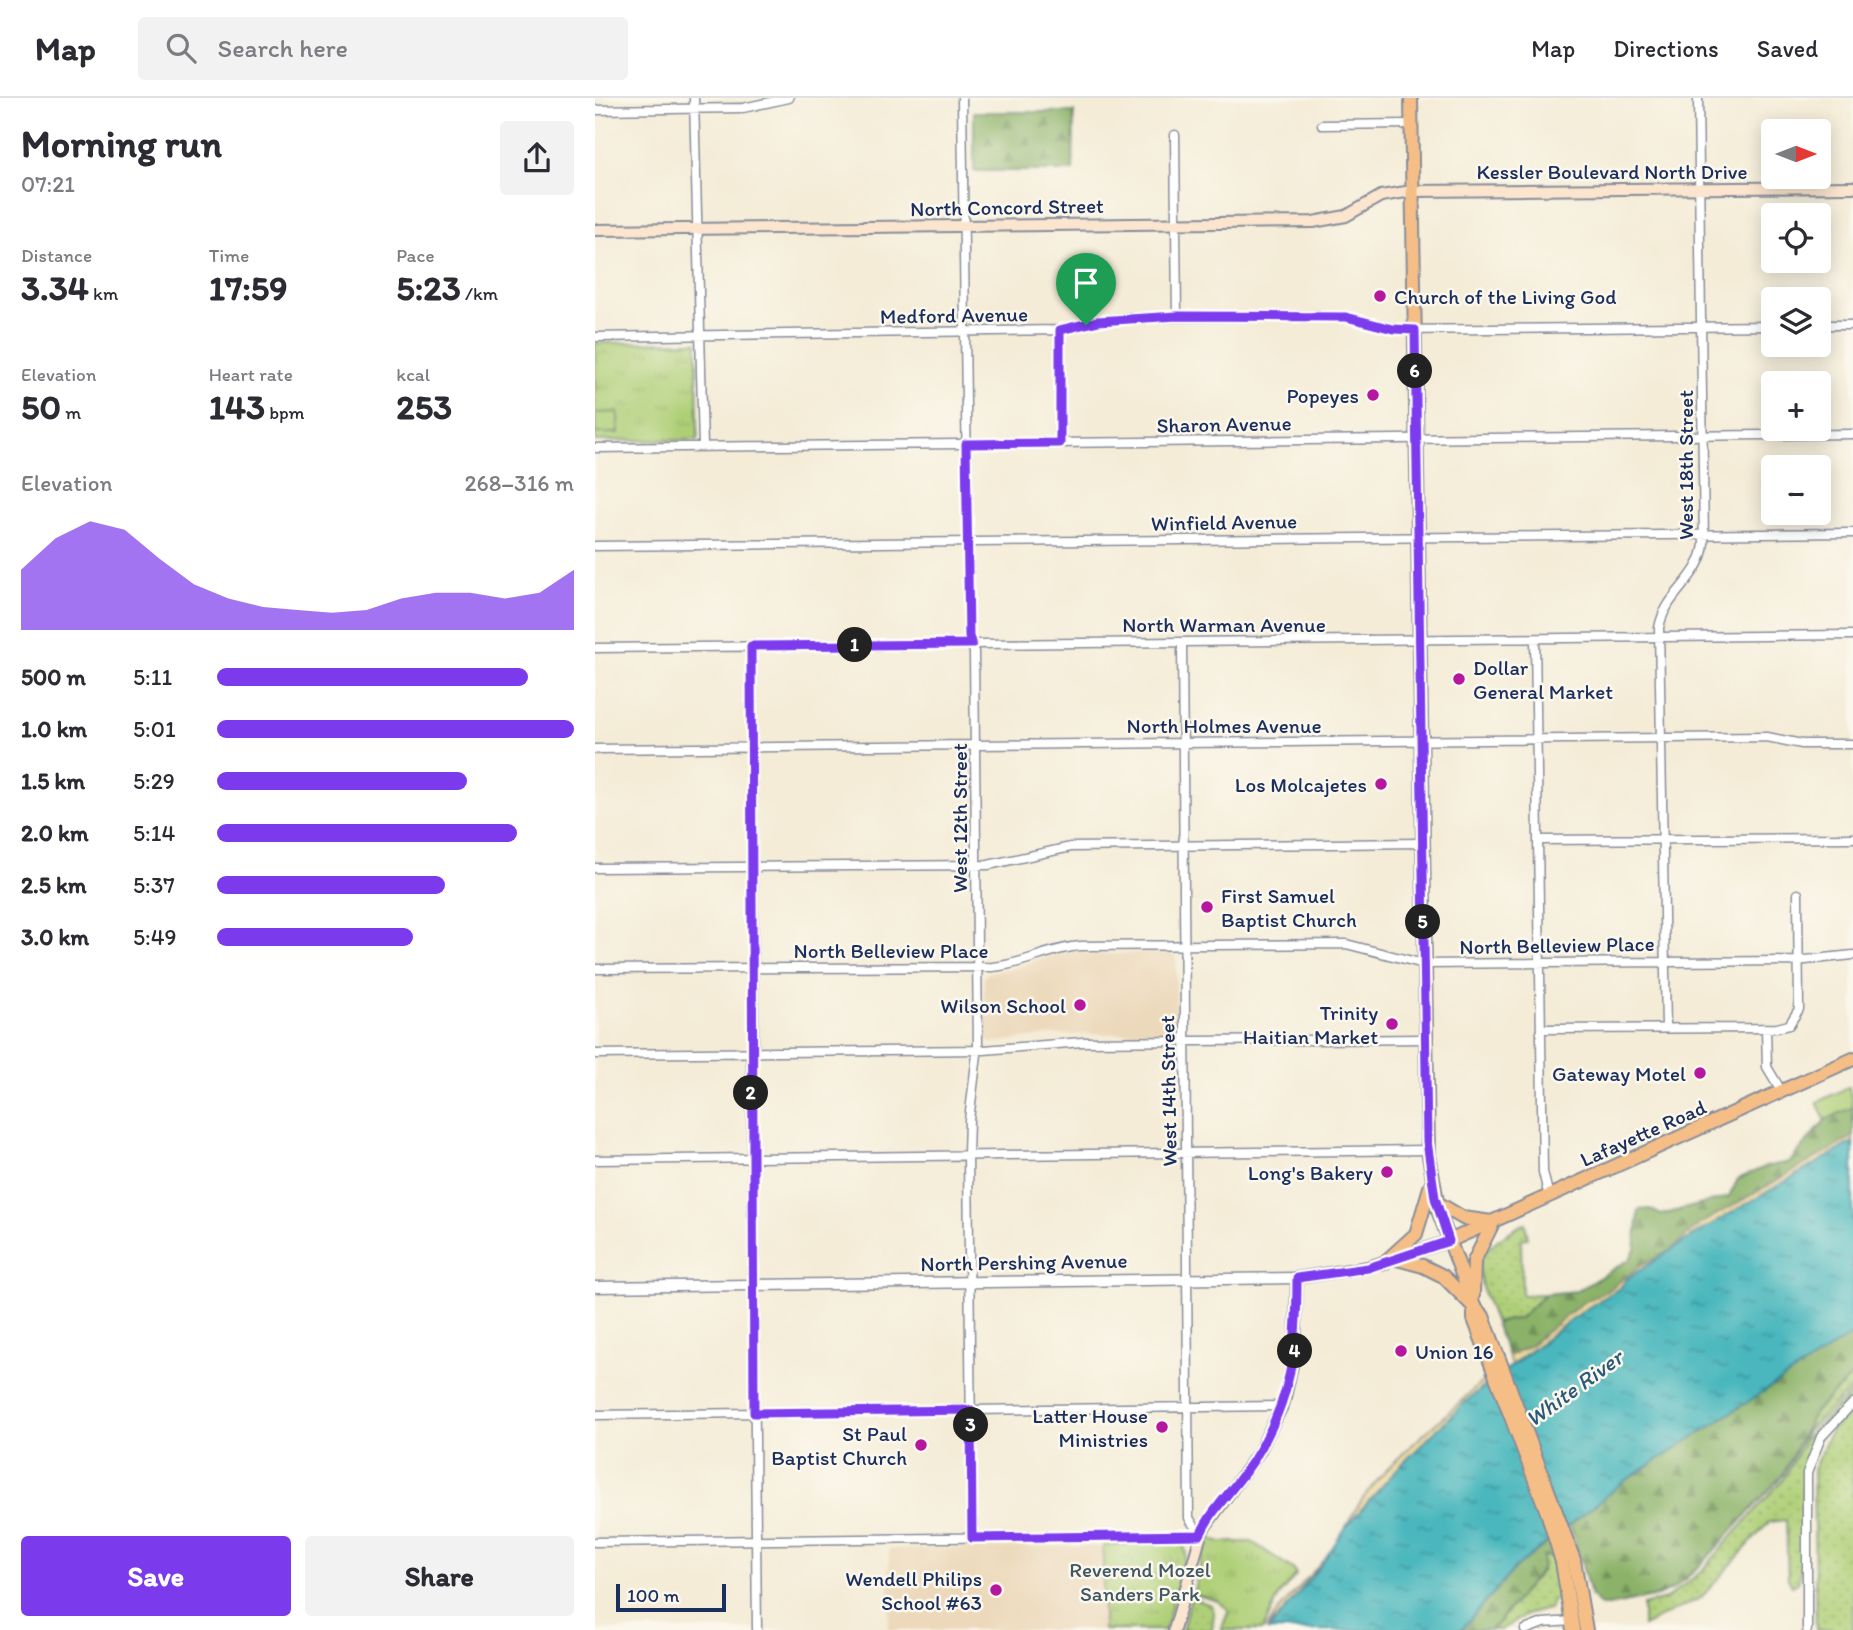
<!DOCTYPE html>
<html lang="en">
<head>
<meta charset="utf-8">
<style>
  body { margin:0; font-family:Itim,sans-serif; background:#f2f2f3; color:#2b2b33; height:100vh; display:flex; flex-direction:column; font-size:26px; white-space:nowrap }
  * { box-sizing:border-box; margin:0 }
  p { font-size:23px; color:#7c7c81 }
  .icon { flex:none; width:38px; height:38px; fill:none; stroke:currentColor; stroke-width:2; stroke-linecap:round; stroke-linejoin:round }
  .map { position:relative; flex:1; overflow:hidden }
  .panel { display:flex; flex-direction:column; background:#fff; width:595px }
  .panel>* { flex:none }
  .needle { width:46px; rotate:90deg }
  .controls { position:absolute; left:1166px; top:21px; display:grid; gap:14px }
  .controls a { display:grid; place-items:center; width:70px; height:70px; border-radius:7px; background:#fff; box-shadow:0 4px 18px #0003; font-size:35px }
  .scale { position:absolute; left:21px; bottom:18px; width:110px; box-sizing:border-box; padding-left:7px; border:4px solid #1b2f5e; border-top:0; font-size:19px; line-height:24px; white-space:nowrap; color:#1b2f5e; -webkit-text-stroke:5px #fbf7ec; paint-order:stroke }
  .pin { position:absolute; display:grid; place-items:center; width:60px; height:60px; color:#fff; margin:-72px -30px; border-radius:50% 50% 50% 0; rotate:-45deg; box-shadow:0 0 7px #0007 }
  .pin .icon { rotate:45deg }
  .km { position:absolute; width:35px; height:35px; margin:-18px; border-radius:50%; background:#222; color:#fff; font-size:19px; line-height:35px; text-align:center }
  .round { display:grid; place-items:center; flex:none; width:74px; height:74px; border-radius:7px; background:#f2f2f3 }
  .head { display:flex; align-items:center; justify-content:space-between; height:119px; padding:0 21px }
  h1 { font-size:38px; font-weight:700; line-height:52px }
  .stats { display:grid; grid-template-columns:repeat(3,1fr); gap:10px; height:119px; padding:7px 21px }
  .stats div { display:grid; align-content:center }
  .stats b { font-size:35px; font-weight:700 }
  .stats small { font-size:19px; font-weight:400 }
  .stats p { font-size:19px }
  .chart { height:196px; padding:14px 21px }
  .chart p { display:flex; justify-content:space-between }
  .chart svg { width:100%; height:126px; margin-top:7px; fill:#7c3aed; opacity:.7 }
  .cta { display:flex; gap:14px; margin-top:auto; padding:14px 21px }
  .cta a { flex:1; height:80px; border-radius:7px; background:#7c3aed; color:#fff; font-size:28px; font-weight:700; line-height:80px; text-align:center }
  .cta a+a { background:#f2f2f3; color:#2b2b33 }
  ul { padding:0 21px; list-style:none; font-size:23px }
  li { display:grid; grid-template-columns:112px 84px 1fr; align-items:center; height:52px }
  li i { height:18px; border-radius:9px; background:#7c3aed }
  header { display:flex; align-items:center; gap:42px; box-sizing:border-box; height:98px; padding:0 35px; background:#fff; border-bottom:2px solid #e1e1e2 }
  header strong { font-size:33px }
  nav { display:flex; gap:38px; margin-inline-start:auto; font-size:24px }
  .search { width:490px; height:63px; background:#f2f2f3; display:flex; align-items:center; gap:18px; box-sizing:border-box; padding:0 24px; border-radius:7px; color:#7c7c81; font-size:26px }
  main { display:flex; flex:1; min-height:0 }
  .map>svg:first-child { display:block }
</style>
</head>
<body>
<header>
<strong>Map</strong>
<div class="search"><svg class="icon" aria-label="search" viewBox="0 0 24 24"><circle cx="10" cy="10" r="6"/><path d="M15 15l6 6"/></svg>Search here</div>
<nav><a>Map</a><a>Directions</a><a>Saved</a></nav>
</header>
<main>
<section class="panel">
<div class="head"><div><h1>Morning run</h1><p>07:21</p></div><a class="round"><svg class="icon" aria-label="share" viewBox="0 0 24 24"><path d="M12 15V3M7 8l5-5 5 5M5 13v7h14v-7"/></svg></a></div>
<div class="stats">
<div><p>Distance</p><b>3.34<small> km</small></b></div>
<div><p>Time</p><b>17:59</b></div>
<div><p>Pace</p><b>5:23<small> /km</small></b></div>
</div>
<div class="stats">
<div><p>Elevation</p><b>50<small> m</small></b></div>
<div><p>Heart rate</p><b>143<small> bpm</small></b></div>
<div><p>kcal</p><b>253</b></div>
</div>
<div class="chart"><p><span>Elevation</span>268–316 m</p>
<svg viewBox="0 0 160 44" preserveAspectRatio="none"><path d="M0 44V23L10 12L20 6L30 9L40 19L50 28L60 33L70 36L80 37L90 38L100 37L110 33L120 31L130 31L140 33L150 31L160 23V44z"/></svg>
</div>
<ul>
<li><b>500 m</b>5:11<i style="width:87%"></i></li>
<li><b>1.0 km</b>5:01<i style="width:100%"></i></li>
<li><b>1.5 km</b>5:29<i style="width:70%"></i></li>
<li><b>2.0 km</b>5:14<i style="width:84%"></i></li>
<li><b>2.5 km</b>5:37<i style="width:64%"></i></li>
<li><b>3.0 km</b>5:49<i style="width:55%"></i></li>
</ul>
<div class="cta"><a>Save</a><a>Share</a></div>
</section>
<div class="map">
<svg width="1258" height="1532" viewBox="0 0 1258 1532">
  <defs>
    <pattern id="grass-dots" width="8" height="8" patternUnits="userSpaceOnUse" patternTransform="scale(1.75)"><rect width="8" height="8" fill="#afcf77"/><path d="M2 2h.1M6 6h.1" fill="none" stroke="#96b269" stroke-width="1.8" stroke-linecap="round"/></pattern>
    <pattern id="forest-firs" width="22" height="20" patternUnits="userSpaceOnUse" patternTransform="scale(1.75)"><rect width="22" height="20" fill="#8bb268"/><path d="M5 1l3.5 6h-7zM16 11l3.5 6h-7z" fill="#719159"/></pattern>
    <pattern id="sand-dots" width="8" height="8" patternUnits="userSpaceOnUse" patternTransform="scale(1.75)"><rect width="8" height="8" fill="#eeda9e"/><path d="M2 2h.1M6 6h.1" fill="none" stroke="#ccbb8a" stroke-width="1.8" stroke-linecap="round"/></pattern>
    <pattern id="park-tufts" width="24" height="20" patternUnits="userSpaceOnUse" patternTransform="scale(1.75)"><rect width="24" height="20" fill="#afcf77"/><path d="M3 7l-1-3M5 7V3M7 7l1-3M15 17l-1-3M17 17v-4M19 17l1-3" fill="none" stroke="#96b269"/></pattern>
    <pattern id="water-ripples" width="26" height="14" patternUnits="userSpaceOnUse" patternTransform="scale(1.75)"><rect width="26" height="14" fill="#48b7bd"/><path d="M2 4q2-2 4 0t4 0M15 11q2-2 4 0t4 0" fill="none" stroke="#3b959d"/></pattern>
  </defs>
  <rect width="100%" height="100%" fill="#fbf7ec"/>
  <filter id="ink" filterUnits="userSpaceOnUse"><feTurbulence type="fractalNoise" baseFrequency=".0143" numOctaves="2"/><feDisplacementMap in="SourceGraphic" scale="14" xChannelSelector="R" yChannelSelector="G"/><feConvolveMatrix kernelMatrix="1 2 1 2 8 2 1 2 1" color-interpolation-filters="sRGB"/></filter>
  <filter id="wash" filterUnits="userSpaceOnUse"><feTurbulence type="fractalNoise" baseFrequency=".00686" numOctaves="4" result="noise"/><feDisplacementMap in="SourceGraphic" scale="28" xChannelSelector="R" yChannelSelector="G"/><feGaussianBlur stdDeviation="1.57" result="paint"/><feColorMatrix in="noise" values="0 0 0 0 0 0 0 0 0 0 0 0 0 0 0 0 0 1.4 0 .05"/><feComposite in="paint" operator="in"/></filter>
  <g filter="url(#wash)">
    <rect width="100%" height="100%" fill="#f4ecd7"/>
    <!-- built -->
    <path fill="#ecd8ba" d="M 486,853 L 493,857 L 579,853 L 581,856 L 581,934 L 459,937 L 395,945 L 389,940 L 389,879 L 395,874 L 415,871 L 459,856 Z
      M 508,1448 L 508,1532 L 294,1532 L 294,1451 Z"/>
    <!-- grass -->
    <path fill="url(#grass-dots)" stroke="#657f6a" stroke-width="2" d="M 930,1125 L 933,1140 L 926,1141 L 927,1197 L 950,1196 L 925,1220 L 900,1225 C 878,1168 872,1157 930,1125 Z
      M 1258,1277 L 1258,1289 L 1212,1333 C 1202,1347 1196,1363 1187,1378 L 1220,1313 Z
      M 1258,1293 L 1258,1298 C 1206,1351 1207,1371 1206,1442 C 1206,1456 1208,1472 1203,1485 L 1197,1487 L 1193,1481 L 1191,1422 L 1174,1424 L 1106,1500 L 1048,1528 L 1048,1507 L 1071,1501 L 1106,1474 L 1189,1380 L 1210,1340 Z
      M 1258,1310 L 1258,1532 L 1221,1532 L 1218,1372 L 1236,1332 Z
      M 952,1457 L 960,1460 L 968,1498 L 957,1504 L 954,1511 L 933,1516 L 905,1532 L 894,1532 L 947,1472 L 948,1458 Z
      M 599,1501 L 616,1507 L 619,1514 L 617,1532 L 587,1532 L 595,1502 Z"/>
    <!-- forest -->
    <path fill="url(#forest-firs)" stroke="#537063" stroke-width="2" d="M 379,14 L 479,14 L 478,73 L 379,73 Z
      M 1258,1009 L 1258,1039 L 1102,1128 L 1074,1154 L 1048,1166 L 1014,1192 L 987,1205 L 933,1249 L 913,1258 L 900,1225 L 925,1220 L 950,1196 L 982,1193 L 1035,1161 L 1040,1151 L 1044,1112 L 1055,1111 L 1066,1117 L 1134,1099 L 1143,1081 L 1170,1069 L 1195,1064 L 1230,1022 Z
      M 1258,1236 L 1258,1277 L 1220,1313 L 1187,1378 L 1103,1470 L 1078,1491 L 1062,1498 L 1013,1508 L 1006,1508 L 996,1498 L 975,1427 L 1030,1383 Z
      M 955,1443 L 960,1460 L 948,1458 L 947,1471 L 902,1526 L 894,1532 L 866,1532 L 920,1470 Z"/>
    <!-- sand -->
    <path fill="url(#sand-dots)" stroke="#84847e" stroke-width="2" d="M 1258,1039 L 1258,1044 L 1106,1133 L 1033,1180 L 1025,1190 L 986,1214 L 916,1267 L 913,1258 L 933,1249 L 987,1205 L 1014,1192 L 1048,1166 L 1074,1154 L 1102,1128 Z
      M 893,1278 L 895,1284 L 802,1371 L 751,1429 C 780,1369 847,1324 893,1278 Z
      M 734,1456 L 696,1506 L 671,1532 L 683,1513 Z"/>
    <!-- park -->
    <path fill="url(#park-tufts)" stroke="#657f6a" stroke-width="2" d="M 102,244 L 103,342 L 0,343 L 0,245 Z
      M 612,1436 L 622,1444 L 657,1444 L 699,1472 L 701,1477 L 684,1497 L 668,1532 L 626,1532 L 634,1512 L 623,1503 L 598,1496 Z
      M 588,1443 L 591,1456 L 570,1532 L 508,1532 L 508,1448 Z"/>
    <!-- pitch -->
    <path fill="#afcf77" stroke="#657f6a" stroke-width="2" d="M 23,314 L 23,335 L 0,335 L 0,315 Z
      M 1254,989 L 1258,1009 L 1230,1022 L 1222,1004 Z"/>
    <!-- water -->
    <path fill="url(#water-ripples)" stroke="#32738e" stroke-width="2" d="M 1258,1044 L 1258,1236 L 1030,1383 L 920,1470 L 866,1532 L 674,1532 L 725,1468 L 751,1429 L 802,1371 L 871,1303 L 986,1214 L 1025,1190 L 1033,1180 L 1105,1133 Z"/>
  </g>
  <g filter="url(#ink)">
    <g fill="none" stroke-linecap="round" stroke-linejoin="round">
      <defs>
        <path id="minor" d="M 99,0 C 101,116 105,232 108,349
          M 367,0 L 374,539 L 379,554 L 383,948 L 374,1022 L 373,1056 L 377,1440
          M 0,12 L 148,10 L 194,0
          M 727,27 L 816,26
          M 580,37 L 582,218
          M 1223,227 L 1258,227
          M 465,232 L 465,345
          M 0,239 L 465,232 L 503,223 L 533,220 L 720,218 L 751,219 L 807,232 L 1178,228
          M 0,350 L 1258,336
          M 0,448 L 1258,435
          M 940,541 L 948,1074 L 954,1099
          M 587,544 L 594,1420 L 605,1437
          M 156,548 L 159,948 L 156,958 L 162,1532
          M 0,550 L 1258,537
          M 0,651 L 1172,639 L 1207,646 L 1258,646
          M 943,742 L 1258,740
          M 0,770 L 393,767 L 476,749 L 827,745
          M 0,871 L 397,869 C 428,867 454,850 486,848 L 751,846 L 829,866 L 1201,863 L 1258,857
          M 1071,930 L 1064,530 C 1070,495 1106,481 1109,445 L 1103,0
          M 1171,930 L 1172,969 L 1187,994
          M 946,931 L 1182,930 L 1194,927 L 1204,911 L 1203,796
          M 0,956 L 389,952 L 487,944 L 830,941
          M 0,1062 L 833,1052
          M 0,1317 L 687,1308
          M 0,1444 L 605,1437
          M 930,1532 L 948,1525 L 978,1523
          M 1212,1532 L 1212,1375 L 1226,1339 L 1258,1305"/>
        <path id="tertiary" d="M 0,1189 L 702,1180"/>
        <path id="secondary" d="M 0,132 L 718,124 L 751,118 L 786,98 L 817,93 L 1258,89
          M 579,1532 L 607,1433 L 664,1354 L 689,1304 L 700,1254 L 702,1180 L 773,1169 L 854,1143"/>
        <path id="primary" d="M 816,0 L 833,1052 L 844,1115 L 879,1208 L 879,1221 L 953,1417 L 967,1464 L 978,1532
          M 841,1104 L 868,1120 L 897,1124
          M 854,1143 L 1258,961
          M 802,1161 L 828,1168 L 848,1178 L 888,1218 L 979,1462 L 991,1532
          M 789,1165 L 821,1136 L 836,1086
          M 878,1197 L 879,1163 L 898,1125"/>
      </defs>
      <!-- minor casing -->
      <use href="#minor" stroke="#888e9a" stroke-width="11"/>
      <!-- tertiary casing -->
      <use href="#tertiary" stroke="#888e9a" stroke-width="13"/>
      <!-- secondary casing -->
      <use href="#secondary" stroke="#888e9a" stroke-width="14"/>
      <!-- primary casing -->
      <use href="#primary" stroke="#888e9a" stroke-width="16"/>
      <!-- minor -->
      <use href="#minor" stroke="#fff" stroke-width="8"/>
      <!-- tertiary -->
      <use href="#tertiary" stroke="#fff" stroke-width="10"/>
      <!-- secondary -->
      <use href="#secondary" stroke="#fbe5cf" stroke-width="10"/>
      <!-- primary -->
      <use href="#primary" stroke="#f6be87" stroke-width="12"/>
    </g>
  </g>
  <g fill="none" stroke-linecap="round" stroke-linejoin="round" filter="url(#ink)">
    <defs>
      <path id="route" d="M 582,218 L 751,219 L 798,231 L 820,232 L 832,1043 L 840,1100 L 854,1143 L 773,1170 L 702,1180 C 702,1251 697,1302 658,1363 C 641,1389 618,1409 605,1437 L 377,1440 L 376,1312 L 159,1315 L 156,548 L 377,546 L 374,539 L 371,346 L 465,345 L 465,232 L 503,223 Z"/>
    </defs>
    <!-- route casing -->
    <use href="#route" stroke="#fff" stroke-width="14"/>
    <!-- route -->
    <use href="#route" stroke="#7c3aed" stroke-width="9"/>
  </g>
  <!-- markers -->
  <g fill="#b5179e" stroke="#fbf7ec" stroke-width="2.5">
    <circle cx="785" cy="198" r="7"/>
    <circle cx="778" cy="297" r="7"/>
    <circle cx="864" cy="581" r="7"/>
    <circle cx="786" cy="686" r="7"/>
    <circle cx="612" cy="809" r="7"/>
    <circle cx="485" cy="907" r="7"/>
    <circle cx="797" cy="926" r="7"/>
    <circle cx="1105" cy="975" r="7"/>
    <circle cx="792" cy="1074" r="7"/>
    <circle cx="806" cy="1253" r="7"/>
    <circle cx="567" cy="1329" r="7"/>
    <circle cx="326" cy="1347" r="7"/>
    <circle cx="401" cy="1492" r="7"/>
  </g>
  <g text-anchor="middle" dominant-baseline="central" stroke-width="5" stroke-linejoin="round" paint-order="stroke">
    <!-- street labels -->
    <g font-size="21" fill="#1b2f5e" stroke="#fbf7ec">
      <text x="1017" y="73">Kessler Boulevard North Drive</text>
      <text transform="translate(412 109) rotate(-1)">North Concord Street</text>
      <text transform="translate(359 217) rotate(-1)">Medford Avenue</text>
      <text transform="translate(629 326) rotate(-1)">Sharon Avenue</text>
      <text transform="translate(1090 367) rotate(-90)">West 18th Street</text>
      <text transform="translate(629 424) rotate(-1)">Winfield Avenue</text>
      <text x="629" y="526">North Warman Avenue</text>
      <text x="629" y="627">North Holmes Avenue</text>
      <text transform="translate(364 720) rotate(-90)">West 12th Street</text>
      <text transform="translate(962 847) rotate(-1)">North Belleview Place</text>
      <text x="296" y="852">North Belleview Place</text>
      <text transform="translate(573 993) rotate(-91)">West 14th Street</text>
      <text transform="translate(1048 1035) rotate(-24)">Lafayette Road</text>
      <text transform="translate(429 1164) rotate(-1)">North Pershing Avenue</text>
    </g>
    <!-- poi labels -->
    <g font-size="21" fill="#1b2f5e" stroke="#fbf7ec" text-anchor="end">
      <text x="799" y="198" text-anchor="start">Church of the Living God</text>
      <text x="764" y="297">Popeyes</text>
      <text x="878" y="569" text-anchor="start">Dollar<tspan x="878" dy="24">General Market</tspan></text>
      <text x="772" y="686">Los Molcajetes</text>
      <text x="626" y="797" text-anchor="start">First Samuel<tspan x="626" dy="24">Baptist Church</tspan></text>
      <text x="471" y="907">Wilson School</text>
      <text x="783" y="914">Trinity<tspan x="783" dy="24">Haitian Market</tspan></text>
      <text x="1091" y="975">Gateway Motel</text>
      <text x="778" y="1074">Long's Bakery</text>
      <text x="820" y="1253" text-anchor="start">Union 16</text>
      <text x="553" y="1317">Latter House<tspan x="553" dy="24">Ministries</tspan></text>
      <text x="312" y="1335">St Paul<tspan x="312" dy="24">Baptist Church</tspan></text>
      <text x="387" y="1480">Wendell Philips<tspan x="387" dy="24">School #63</tspan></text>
    </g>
    <!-- park labels -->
    <g font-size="21" fill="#405764" stroke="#fbf7ec">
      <text x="545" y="1471">Reverend Mozel<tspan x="545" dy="24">Sanders Park</tspan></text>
    </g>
    <!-- water labels -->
    <g font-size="23" font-style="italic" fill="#28587a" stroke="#fbf7ec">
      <text transform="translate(979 1290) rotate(-36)">White River</text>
    </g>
  </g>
</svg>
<div class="controls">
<a><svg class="needle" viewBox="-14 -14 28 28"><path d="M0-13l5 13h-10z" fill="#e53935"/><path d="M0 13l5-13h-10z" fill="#7c7c81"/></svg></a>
<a><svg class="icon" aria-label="locate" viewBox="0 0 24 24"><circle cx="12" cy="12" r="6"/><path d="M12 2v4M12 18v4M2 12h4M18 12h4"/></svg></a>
<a><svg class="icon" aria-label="layers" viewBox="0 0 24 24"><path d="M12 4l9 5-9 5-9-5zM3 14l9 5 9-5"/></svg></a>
<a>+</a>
<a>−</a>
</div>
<div class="scale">100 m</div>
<div class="pin" style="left:491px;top:227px;background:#1e9e55"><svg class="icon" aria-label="arrive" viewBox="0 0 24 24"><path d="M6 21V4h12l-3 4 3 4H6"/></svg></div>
<b class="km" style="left:260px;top:547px">1</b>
<b class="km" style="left:156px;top:995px">2</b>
<b class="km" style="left:376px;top:1327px">3</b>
<b class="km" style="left:700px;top:1253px">4</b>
<b class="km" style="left:828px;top:824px">5</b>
<b class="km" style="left:820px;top:273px">6</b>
</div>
</main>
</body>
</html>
